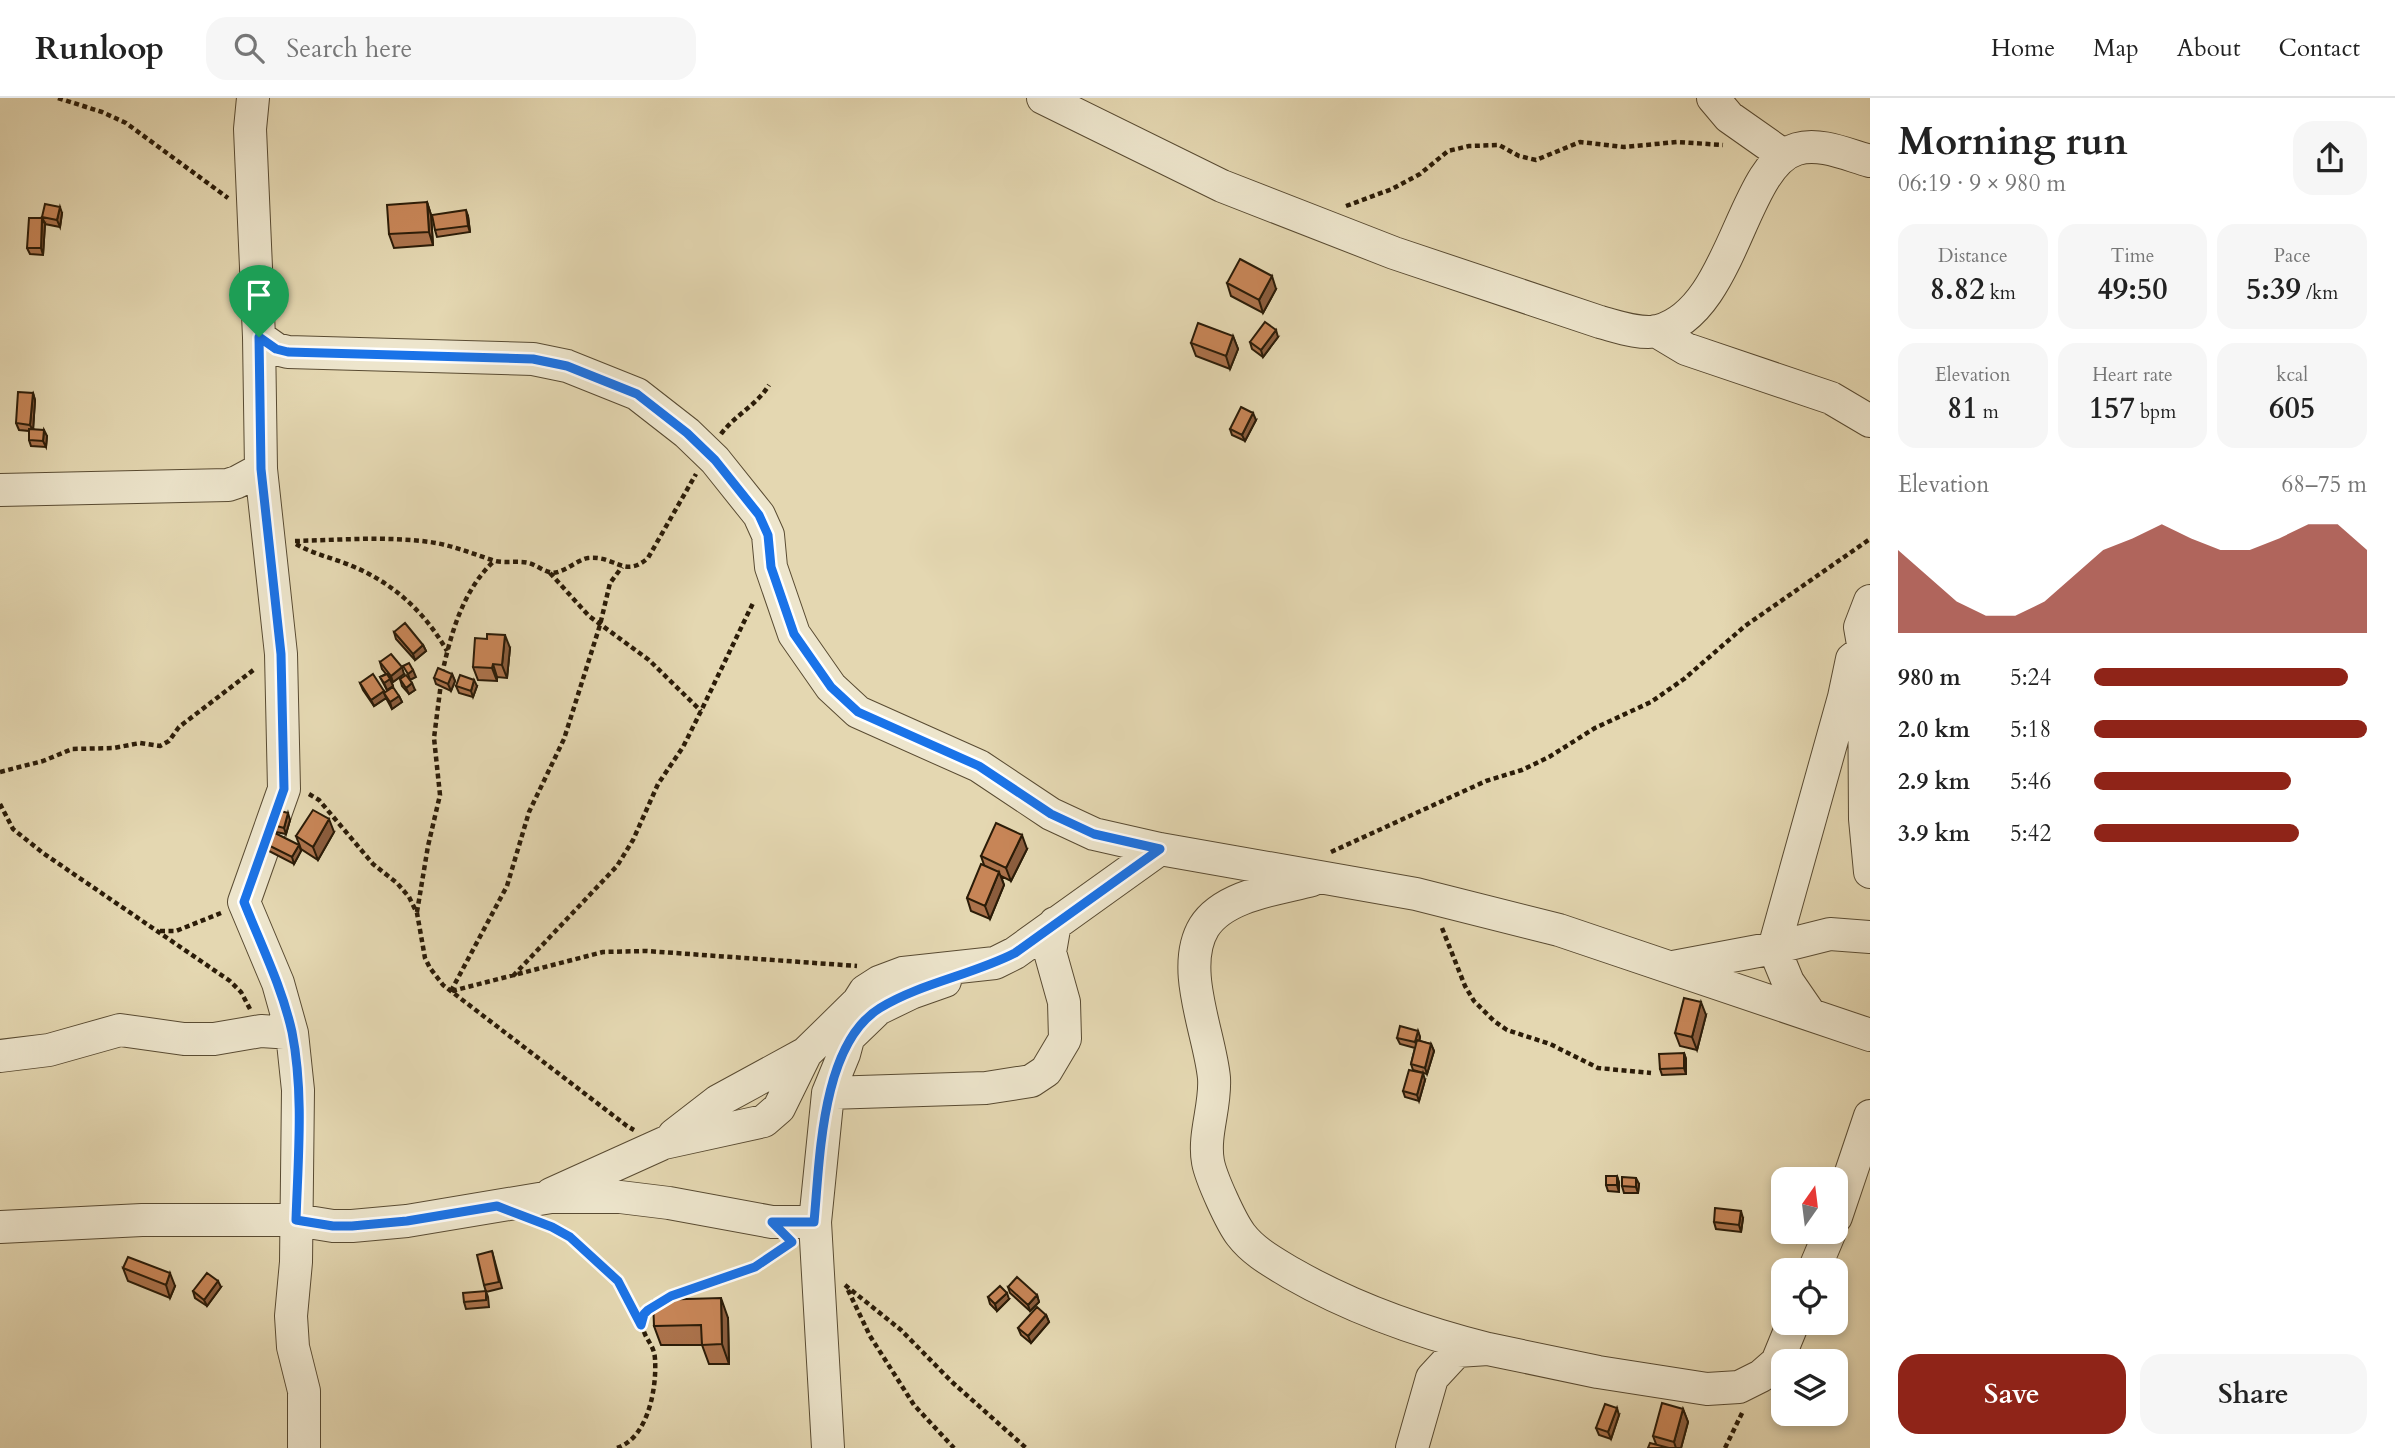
<!DOCTYPE html>
<html lang="en">
<head>
<meta charset="utf-8">
<style>
  body { margin:0; font-family:Cardo,serif; background:#f6f6f6; color:#222; height:100vh; display:flex; flex-direction:column; font-size:26px; white-space:nowrap }
  * { box-sizing:border-box; margin:0 }
  p { font-size:23px; color:#767676 }
  .icon { flex:none; width:38px; height:38px; fill:none; stroke:currentColor; stroke-width:2; stroke-linecap:round; stroke-linejoin:round }
  .map { position:relative; flex:1; overflow:hidden }
  .panel { display:flex; flex-direction:column; background:#fff; width:525px }
  .panel>* { flex:none }
  .needle { width:46px; rotate:14deg }
  .controls { position:absolute; left:1771px; top:1069px; display:grid; gap:14px }
  .controls a { display:grid; place-items:center; width:77px; height:77px; border-radius:14px; background:#fff; box-shadow:0 4px 10px #0003; font-size:35px }
  .pin { position:absolute; display:grid; place-items:center; width:60px; height:60px; color:#fff; margin:-72px -30px; border-radius:50% 50% 50% 0; rotate:-45deg; box-shadow:0 0 7px #0007 }
  .pin .icon { rotate:45deg }
  .round { display:grid; place-items:center; flex:none; width:74px; height:74px; border-radius:21px; background:#f6f6f6 }
  .headline { display:flex; align-items:center; justify-content:space-between; height:119px; padding:0 28px }
  h1 { font-size:38px; font-weight:600; line-height:52px }
  .figures { display:grid; grid-template-columns:repeat(3,1fr); gap:10px; height:119px; padding:7px 28px }
  .figures div { display:grid; align-content:center; border-radius:18px; background:#f6f6f6; text-align:center }
  .figures b { font-size:30px; font-weight:600 }
  .figures small { font-size:19px; font-weight:400 }
  .figures p { font-size:19px }
  .chart { height:196px; padding:14px 28px }
  .chart p { display:flex; justify-content:space-between }
  .chart svg { width:100%; height:126px; margin-top:7px; fill:#8f2418; opacity:.7 }
  .action { display:flex; gap:14px; margin-top:auto; padding:14px 28px }
  .action a { flex:1; height:80px; border-radius:21px; background:#8f2418; color:#fff; font-size:28px; font-weight:600; line-height:80px; text-align:center }
  .action a+a { background:#f6f6f6; color:#222 }
  ul { padding:0 28px; list-style:none; font-size:23px }
  li { display:grid; grid-template-columns:112px 84px 1fr; align-items:center; height:52px }
  li i { height:18px; border-radius:9px; background:#8f2418 }
  header { display:flex; align-items:center; gap:42px; box-sizing:border-box; height:98px; padding:0 35px; background:#fff; border-bottom:2px solid #e0e0e0 }
  header strong { font-size:33px }
  nav { display:flex; gap:38px; margin-inline-start:auto; font-size:24px }
  .search { width:490px; height:63px; background:#f6f6f6; display:flex; align-items:center; gap:18px; box-sizing:border-box; padding:0 24px; border-radius:21px; color:#767676; font-size:26px }
  main { display:flex; flex:1; min-height:0 }
  .map>svg:first-child { display:block }
</style>
</head>
<body>
<header>
<strong>Runloop</strong>
<div class="search"><svg class="icon" aria-label="search" viewBox="0 0 24 24"><circle cx="10" cy="10" r="6"/><path d="M15 15l6 6"/></svg>Search here</div>
<nav><a>Home</a><a>Map</a><a>About</a><a>Contact</a></nav>
</header>
<main>
<div class="map">
<svg width="1870" height="1350" viewBox="0 0 1870 1350">
  <rect width="100%" height="100%" fill="#e4d7b1"/>
  <filter id="stains"><feTurbulence type="fractalNoise" baseFrequency=".00286" numOctaves="4"/><feColorMatrix values="0 0 0 0 .2 0 0 0 0 .09 0 0 0 0 .02 0 0 0 .5 -.17"/></filter>
  <radialGradient id="worn" r=".72"><stop offset=".6" stop-color="#630" stop-opacity="0"/><stop offset="1" stop-color="#630" stop-opacity=".3"/></radialGradient>
  <g fill="none" stroke-linecap="round" stroke-linejoin="round">
    <defs>
      <path id="minor" d="M 253,0 L 250,31 L 259,239 L 261,371 L 281,556 L 284,691 L 244,804 L 278,885 L 292,935 L 298,992 L 296,1164 L 291,1218 L 293,1249 L 304,1293 L 304,1350
        M 1043,0 L 1222,88 L 1394,155 L 1600,224 C 1616,228 1640,237 1658,233 C 1734,213 1741,67 1797,51 C 1820,44 1848,57 1870,63
        M 1713,0 L 1729,19 L 1783,57
        M 1656,233 L 1686,251 L 1831,300 L 1870,323
        M 259,239 L 276,251 L 288,254 L 533,261 L 567,268 L 637,296 L 687,335 L 715,362 L 759,417 L 768,437 L 771,469 L 794,536 L 831,589 L 858,614 L 979,668 L 1051,716 L 1094,736 L 1160,751 L 1416,796 L 1559,832 L 1870,937
        M 0,392 L 228,387 L 237,384 L 261,371
        M 1864,564 L 1865,721 L 1870,774
        M 1312,782 C 1278,791 1224,797 1204,829 C 1179,870 1210,936 1214,980 C 1216,1008 1203,1037 1208,1064 C 1211,1080 1231,1124 1241,1137 C 1254,1154 1273,1164 1291,1175 C 1352,1210 1420,1234 1488,1251
        M 1673,869 L 1774,850 L 1830,836 L 1870,839
        M 1810,916 L 1788,884 L 1774,850 L 1844,599 L 1852,561 L 1864,552 L 1860,529 L 1870,503
        M 850,938 L 878,911 L 911,895 L 945,883
        M 0,958 L 49,952 L 120,932 L 184,941 L 214,941 L 261,933 L 292,935
        M 828,995 L 986,990 L 1031,983 L 1046,973 L 1065,941 L 1064,904 L 1050,854 L 1055,825
        M 674,1037 L 718,1003 L 806,955
        M 551,1096 L 664,1045 L 764,1023 L 779,1010 L 806,955 L 858,904
        M 1836,1119 L 1870,1018
        M 0,1129 L 142,1122 L 296,1122 L 333,1128 L 352,1128 L 407,1123 L 551,1099 L 620,1099 L 669,1105 L 772,1124 L 815,1124
        M 1814,1172 L 1830,1134
        M 828,1350 L 815,1124 L 828,995 L 844,956 L 858,904 L 865,893 L 879,884 L 903,875 L 995,865 L 1015,855 L 1160,751
        M 1412,1350 L 1432,1280 L 1457,1253 L 1488,1251 L 1598,1274 L 1707,1291 L 1739,1289 L 1761,1278 L 1777,1264 L 1793,1225"/>
    </defs>
    <!-- minor casing -->
    <use href="#minor" stroke="#594b32" stroke-width="34"/>
    <!-- path -->
    <path stroke="#2b1c08" stroke-width="4.5" stroke-dasharray="5 3.5" stroke-linecap="butt" d="M 58,0 L 102,14 L 126,25 L 228,100
      M 1346,108 L 1392,91 L 1420,76 L 1448,53 L 1469,48 L 1499,47 L 1519,58 L 1536,62 L 1580,44 L 1624,49 L 1677,44 L 1723,47
      M 721,336 C 735,317 757,307 769,287
      M 295,443 C 339,442 385,438 430,444 C 451,447 471,455 492,462 C 503,466 517,462 529,465 C 536,467 542,472 549,474 C 561,478 576,462 588,460 C 615,457 624,481 648,460 L 696,376
      M 296,446 C 313,456 333,460 352,468 C 393,485 425,514 447,553
      M 550,475 L 589,518 L 649,562 L 701,613
      M 442,576 C 451,535 463,492 494,463
      M 0,674 L 43,663 L 72,651 L 114,650 L 140,645 L 160,648 L 169,643 L 179,629 L 256,570
      M 309,696 L 319,702 L 373,766 L 397,785 L 409,799 L 417,815 L 425,860 L 430,870 L 443,887 L 627,1028 L 634,1032
      M 0,706 L 13,731 L 43,755 L 230,883 L 241,894 L 250,911
      M 1331,754 L 1486,683 L 1522,672 L 1549,659 L 1595,630 L 1651,604 L 1684,581 L 1745,528 L 1870,441
      M 417,814 L 428,748 L 440,697 L 434,640 L 441,585
      M 1442,830 L 1465,888 L 1474,903 L 1494,923 L 1507,932 L 1550,946 L 1598,970 L 1651,975
      M 160,833 L 176,833 L 221,815
      M 513,878 L 617,768 L 633,742 L 658,686 L 683,649 L 701,613 L 754,503
      M 451,893 L 507,788 L 529,714 L 564,641 L 600,527 L 610,485 L 622,469
      M 452,893 L 603,854 L 647,853 L 857,868
      M 547,1127 L 570,1139 L 618,1183 L 641,1227
      M 845,1187 L 901,1232 L 952,1284 L 1026,1350
      M 848,1192 L 870,1238 L 914,1307 L 954,1350
      M 663,1203 L 693,1189 L 755,1169 L 783,1150
      M 617,1350 C 648,1340 657,1290 655,1261 C 654,1242 638,1239 644,1216 L 656,1207
      M 1725,1350 L 1743,1313"/>
    <!-- minor -->
    <use href="#minor" stroke="#ede5cc" stroke-width="32"/>
  </g>
  <!-- wall -->
  <path fill="#ab724b" stroke="#2b1c08" stroke-width="2" d="M 427,104 L 431,117 L 433,147 L 394,150 L 389,136 Z
    M 62,115 L 60,129 L 45,126 L 42,119 Z
    M 468,118 L 470,134 L 437,139 L 435,132 Z
    M 45,126 L 43,157 L 30,156 L 27,150 Z
    M 1227,185 L 1276,191 L 1263,215 L 1231,198 Z
    M 1233,238 L 1238,251 L 1230,271 L 1196,258 L 1191,245 Z
    M 1278,239 L 1263,259 L 1252,251 L 1250,244 Z
    M 33,295 L 35,302 L 33,331 L 47,338 L 46,349 L 31,348 L 29,342 L 29,333 L 19,332 L 16,325 Z
    M 1256,322 L 1245,343 L 1232,337 L 1230,331 Z
    M 394,534 L 423,547 L 426,553 L 415,562 L 396,541 Z
    M 510,550 L 507,580 L 497,579 L 497,583 L 478,582 L 473,569 Z
    M 380,564 L 404,576 L 393,584 L 388,577 L 393,588 L 387,592 L 380,579 L 386,576 L 382,571 Z
    M 452,576 L 455,583 L 451,593 L 436,586 L 434,580 Z
    M 400,581 L 415,592 L 409,596 L 402,588 Z
    M 360,585 L 384,593 L 385,594 L 399,598 L 402,604 L 392,611 L 386,600 L 374,608 L 363,592 Z
    M 456,588 L 477,588 L 473,599 L 459,595 Z
    M 290,722 L 286,736 L 276,734 L 273,727 Z
    M 334,734 L 318,762 L 301,751 L 296,738 Z
    M 266,746 L 299,747 L 301,753 L 294,766 L 269,753 Z
    M 1027,751 L 1011,783 L 1001,778 L 1004,787 L 990,821 L 971,813 L 967,800 L 984,767 L 981,758 Z
    M 1706,917 L 1697,952 L 1680,948 L 1675,935 Z
    M 1418,933 L 1420,939 L 1419,943 L 1431,946 L 1434,953 L 1427,976 L 1413,972 L 1411,966 L 1415,950 L 1400,946 L 1397,940 Z
    M 1684,955 L 1686,961 L 1686,976 L 1662,977 L 1660,971 Z
    M 1425,982 L 1419,1003 L 1405,999 L 1403,993 Z
    M 1617,1078 L 1619,1085 L 1619,1094 L 1608,1093 L 1606,1087 Z
    M 1639,1086 L 1638,1095 L 1624,1095 L 1622,1088 Z
    M 1743,1120 L 1741,1134 L 1716,1131 L 1714,1124 Z
    M 492,1153 L 502,1190 L 486,1194 L 484,1187 Z
    M 123,1170 L 175,1188 L 170,1200 L 128,1183 Z
    M 221,1189 L 207,1208 L 195,1200 L 193,1193 Z
    M 1008,1189 L 1037,1197 L 1039,1204 L 1030,1213 L 1010,1195 Z
    M 486,1193 L 488,1199 L 489,1209 L 466,1211 L 464,1204 Z
    M 988,1199 L 1009,1201 L 997,1213 L 990,1206 Z
    M 1046,1217 L 1049,1224 L 1031,1245 L 1021,1237 L 1018,1230 Z
    M 728,1220 L 729,1266 L 709,1266 L 702,1247 L 661,1247 L 654,1228 Z
    M 1683,1311 L 1688,1324 L 1681,1350 L 1648,1350 L 1656,1346 L 1653,1338 Z
    M 1619,1317 L 1611,1341 L 1599,1337 L 1596,1330 Z"/>
  <!-- shaded-wall -->
  <path fill="#8b5d3d" stroke="#2b1c08" stroke-width="2" d="M 427,104 L 431,117 L 433,147 L 429,134 Z
    M 60,109 L 62,115 L 60,129 L 57,122 Z
    M 466,112 L 468,118 L 470,134 L 468,128 Z
    M 42,120 L 45,126 L 43,157 L 41,150 Z
    M 1272,178 L 1276,191 L 1263,215 L 1259,202 Z
    M 1276,232 L 1278,239 L 1263,259 L 1261,252 Z
    M 1233,238 L 1238,251 L 1230,271 L 1226,258 Z
    M 33,295 L 35,302 L 33,333 L 30,327 Z
    M 1253,315 L 1256,322 L 1245,343 L 1242,337 Z
    M 44,332 L 47,338 L 46,349 L 43,343 Z
    M 505,537 L 510,550 L 507,580 L 502,567 Z
    M 423,547 L 426,553 L 415,562 L 413,556 Z
    M 493,566 L 497,579 L 497,583 L 492,570 Z
    M 402,569 L 404,576 L 393,584 L 391,578 Z
    M 413,572 L 416,579 L 410,582 L 408,576 Z
    M 452,576 L 455,583 L 451,593 L 448,586 Z
    M 390,581 L 393,588 L 387,592 L 384,585 Z
    M 474,582 L 477,588 L 473,599 L 471,593 Z
    M 412,585 L 415,592 L 409,596 L 406,590 Z
    M 384,593 L 387,599 L 384,595 L 386,600 L 374,608 L 371,602 Z
    M 399,598 L 402,604 L 392,611 L 390,604 Z
    M 288,715 L 290,722 L 286,736 L 284,730 Z
    M 329,721 L 334,734 L 318,762 L 313,749 Z
    M 1022,737 L 1027,751 L 1011,783 L 1006,770 Z
    M 299,747 L 301,753 L 294,766 L 292,759 Z
    M 999,774 L 1004,787 L 990,821 L 985,808 Z
    M 1701,904 L 1706,917 L 1697,952 L 1692,939 Z
    M 1418,933 L 1420,939 L 1418,950 L 1415,944 Z
    M 1431,946 L 1434,953 L 1427,976 L 1425,970 Z
    M 1684,955 L 1686,961 L 1686,976 L 1684,970 Z
    M 1423,975 L 1425,982 L 1419,1003 L 1417,997 Z
    M 1617,1078 L 1619,1085 L 1619,1094 L 1617,1087 Z
    M 1636,1080 L 1639,1086 L 1638,1095 L 1636,1089 Z
    M 1741,1113 L 1743,1120 L 1741,1134 L 1739,1127 Z
    M 170,1175 L 175,1188 L 170,1200 L 166,1187 Z
    M 218,1183 L 221,1189 L 207,1208 L 204,1202 Z
    M 1007,1195 L 1009,1201 L 997,1213 L 995,1206 Z
    M 1037,1197 L 1039,1204 L 1030,1213 L 1028,1207 Z
    M 721,1200 L 728,1220 L 729,1266 L 722,1246 Z
    M 1046,1217 L 1049,1224 L 1031,1245 L 1028,1238 Z
    M 1617,1310 L 1619,1317 L 1611,1341 L 1608,1334 Z
    M 1683,1311 L 1688,1324 L 1681,1350 L 1676,1350 L 1674,1344 Z"/>
  <!-- building -->
  <path fill="#c78557" stroke="#2b1c08" stroke-width="2" d="M 427,104 L 429,134 L 389,136 L 387,107 Z
    M 45,106 L 60,109 L 57,122 L 42,119 Z
    M 466,112 L 468,128 L 435,132 L 432,117 Z
    M 29,120 L 42,120 L 41,150 L 27,150 Z
    M 1240,161 L 1272,178 L 1259,202 L 1227,185 Z
    M 1265,224 L 1276,232 L 1261,252 L 1250,244 Z
    M 1198,225 L 1233,238 L 1226,258 L 1191,245 Z
    M 18,294 L 33,295 L 30,327 L 16,325 Z
    M 1241,309 L 1253,315 L 1242,337 L 1230,331 Z
    M 29,331 L 44,332 L 43,343 L 29,342 Z
    M 405,525 L 423,547 L 413,556 L 394,534 Z
    M 487,536 L 505,537 L 502,567 L 493,566 L 492,570 L 473,569 L 475,540 L 487,541 Z
    M 391,556 L 402,569 L 391,578 L 380,564 Z
    M 409,565 L 413,572 L 408,576 L 403,568 Z
    M 438,570 L 452,576 L 448,586 L 434,580 Z
    M 373,576 L 384,593 L 371,602 L 360,585 Z
    M 387,576 L 390,581 L 384,585 L 380,579 Z
    M 406,577 L 412,585 L 406,590 L 400,581 Z
    M 460,577 L 474,582 L 471,593 L 456,588 Z
    M 393,589 L 399,598 L 390,604 L 384,595 Z
    M 277,712 L 288,715 L 284,730 L 273,727 Z
    M 313,712 L 329,721 L 313,749 L 296,738 Z
    M 996,725 L 1022,737 L 1006,770 L 981,758 Z
    M 273,734 L 299,747 L 292,759 L 266,746 Z
    M 981,766 L 999,774 L 985,808 L 967,800 Z
    M 1684,900 L 1701,904 L 1692,939 L 1675,935 Z
    M 1400,928 L 1418,933 L 1415,944 L 1397,940 Z
    M 1417,942 L 1431,946 L 1425,970 L 1411,966 Z
    M 1684,955 L 1684,970 L 1660,971 L 1659,956 Z
    M 1409,972 L 1423,975 L 1417,997 L 1403,993 Z
    M 1606,1078 L 1617,1078 L 1617,1087 L 1606,1087 Z
    M 1622,1079 L 1636,1080 L 1636,1089 L 1622,1088 Z
    M 1715,1110 L 1741,1113 L 1739,1127 L 1714,1124 Z
    M 492,1153 L 499,1184 L 484,1187 L 477,1157 Z
    M 128,1159 L 170,1175 L 166,1187 L 123,1170 Z
    M 207,1175 L 218,1183 L 204,1202 L 193,1193 Z
    M 1017,1179 L 1037,1197 L 1028,1207 L 1008,1189 Z
    M 1000,1188 L 1007,1195 L 995,1206 L 988,1199 Z
    M 486,1193 L 486,1202 L 464,1204 L 463,1195 Z
    M 721,1200 L 722,1246 L 702,1247 L 701,1227 L 654,1228 L 653,1202 Z
    M 1037,1209 L 1046,1217 L 1028,1238 L 1018,1230 Z
    M 1662,1305 L 1683,1311 L 1674,1344 L 1653,1338 Z
    M 1605,1306 L 1617,1310 L 1608,1334 L 1596,1330 Z
    M 1650,1345 L 1669,1350 L 1648,1350 Z"/>
  <g fill="none" stroke-linecap="round" stroke-linejoin="round">
    <defs>
      <path id="route" d="M 259,239 L 276,251 L 288,254 L 533,261 L 567,268 L 637,296 L 687,335 L 715,362 L 759,417 L 768,437 L 771,469 L 794,536 L 831,589 L 858,614 L 979,668 L 1051,716 L 1094,736 L 1160,751 L 1015,855 C 972,877 921,885 880,910 C 821,946 820,1061 814,1124 L 772,1124 L 792,1144 L 755,1169 L 671,1198 L 648,1212 L 644,1216 L 641,1227 L 618,1183 L 570,1139 L 552,1129 L 497,1108 L 407,1123 L 352,1128 L 333,1128 L 296,1122 C 298,1060 304,995 292,934 C 282,889 261,847 244,804 L 284,691 L 281,556 L 261,371 Z"/>
    </defs>
    <!-- route casing -->
    <use href="#route" stroke="#fff" stroke-width="14"/>
    <!-- route -->
    <use href="#route" stroke="#1a73e8" stroke-width="9"/>
  </g>
  <rect width="100%" height="100%" filter="url(#stains)"/>
  <rect width="100%" height="100%" fill="url(#worn)"/>
</svg>
<div class="controls">
<a><svg class="needle" viewBox="-14 -14 28 28"><path d="M0-13l5 13h-10z" fill="#e53935"/><path d="M0 13l5-13h-10z" fill="#767676"/></svg></a>
<a><svg class="icon" aria-label="locate" viewBox="0 0 24 24"><circle cx="12" cy="12" r="6"/><path d="M12 2v4M12 18v4M2 12h4M18 12h4"/></svg></a>
<a><svg class="icon" aria-label="layers" viewBox="0 0 24 24"><path d="M12 4l9 5-9 5-9-5zM3 14l9 5 9-5"/></svg></a>
</div>
<div class="pin" style="left:259px;top:239px;background:#1e9e55"><svg class="icon" aria-label="arrive" viewBox="0 0 24 24"><path d="M6 21V4h12l-3 4 3 4H6"/></svg></div>
</div>
<section class="panel">
<div class="headline"><div><h1>Morning run</h1><p>06:19 · 9 × 980 m</p></div><a class="round"><svg class="icon" aria-label="share" viewBox="0 0 24 24"><path d="M12 15V3M7 8l5-5 5 5M5 13v7h14v-7"/></svg></a></div>
<div class="figures">
<div><p>Distance</p><b>8.82<small> km</small></b></div>
<div><p>Time</p><b>49:50</b></div>
<div><p>Pace</p><b>5:39<small> /km</small></b></div>
</div>
<div class="figures">
<div><p>Elevation</p><b>81<small> m</small></b></div>
<div><p>Heart rate</p><b>157<small> bpm</small></b></div>
<div><p>kcal</p><b>605</b></div>
</div>
<div class="chart"><p><span>Elevation</span>68–75 m</p>
<svg viewBox="0 0 160 44" preserveAspectRatio="none"><path d="M0 44V15L10 24L20 33L30 38L40 38L50 33L60 24L70 15L80 11L90 6L100 11L110 15L120 15L130 11L140 6L150 6L160 15V44z"/></svg>
</div>
<ul>
<li><b>980 m</b>5:24<i style="width:93%"></i></li>
<li><b>2.0 km</b>5:18<i style="width:100%"></i></li>
<li><b>2.9 km</b>5:46<i style="width:72%"></i></li>
<li><b>3.9 km</b>5:42<i style="width:75%"></i></li>
</ul>
<div class="action"><a>Save</a><a>Share</a></div>
</section>
</main>
</body>
</html>
